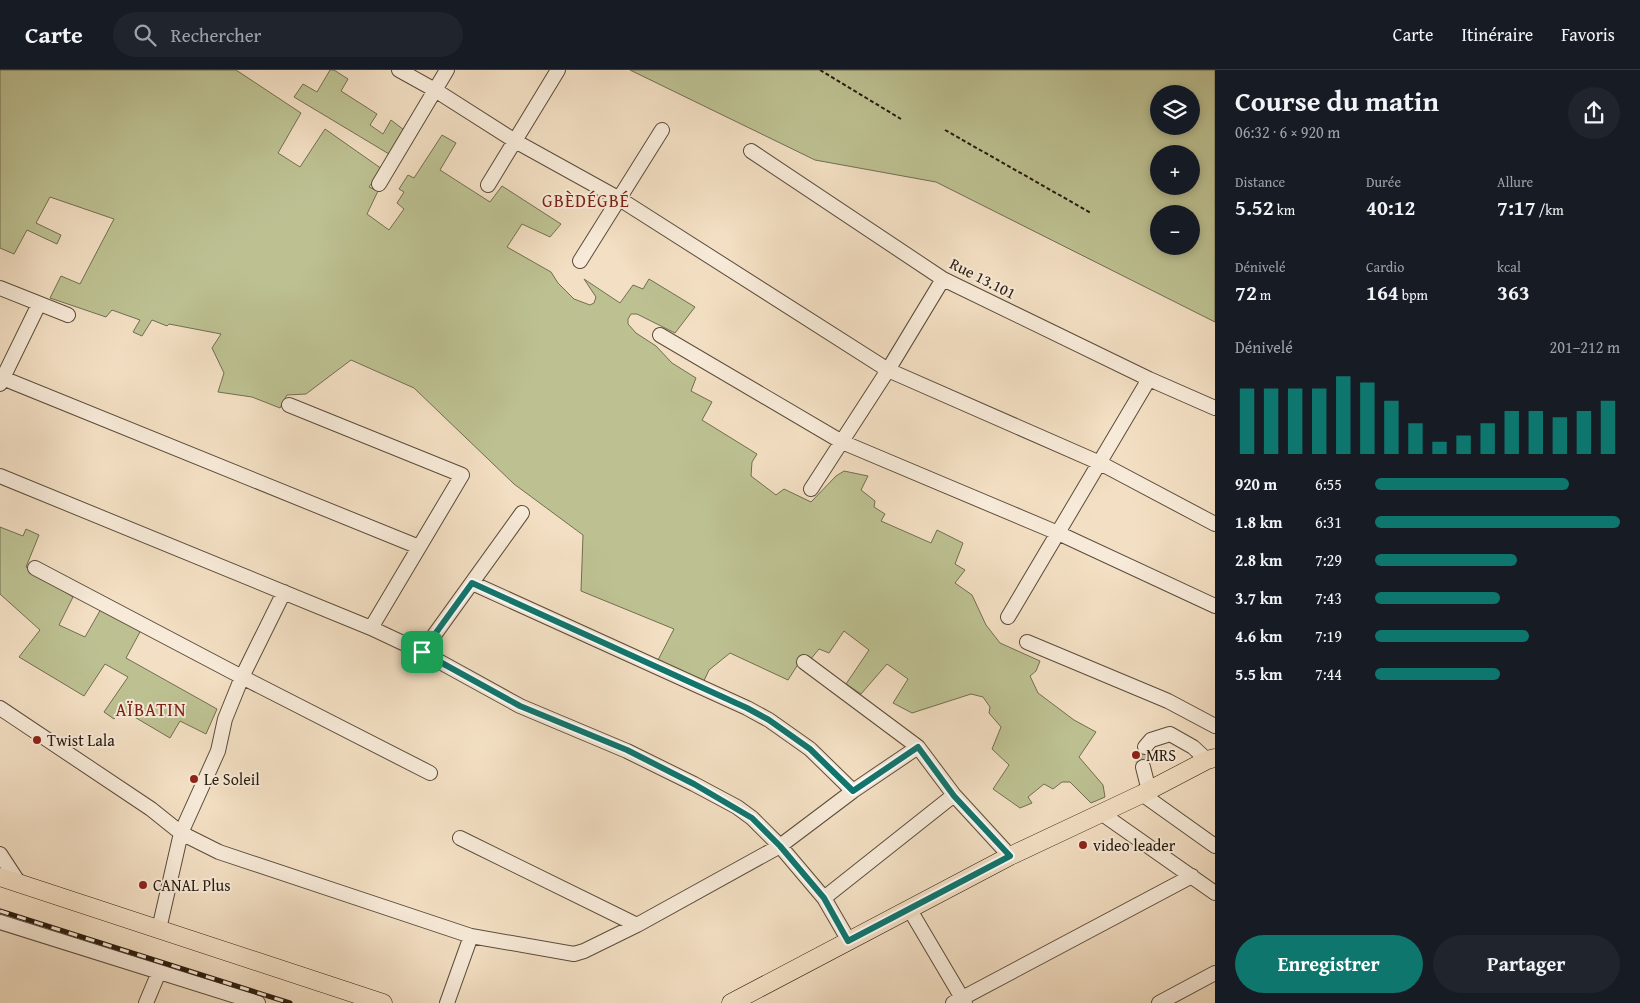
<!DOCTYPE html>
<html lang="fr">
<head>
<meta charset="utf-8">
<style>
  body { margin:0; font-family:"Gentium Book Plus",serif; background:#20242c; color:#f1f3f6; height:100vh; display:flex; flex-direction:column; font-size:19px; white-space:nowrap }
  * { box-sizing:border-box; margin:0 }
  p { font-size:16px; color:#9ea1a6 }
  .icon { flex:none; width:28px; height:28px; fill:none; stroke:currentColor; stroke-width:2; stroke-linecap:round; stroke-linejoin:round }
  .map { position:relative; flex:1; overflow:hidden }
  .sheet { display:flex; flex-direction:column; background:#171b24; width:425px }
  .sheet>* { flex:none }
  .controls { position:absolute; left:1150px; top:15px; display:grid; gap:10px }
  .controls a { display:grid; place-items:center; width:50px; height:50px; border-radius:50%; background:#171b24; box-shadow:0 2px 8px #0003; font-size:25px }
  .pin { position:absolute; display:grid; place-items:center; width:42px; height:42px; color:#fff; margin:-21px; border-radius:10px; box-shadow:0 2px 8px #0006 }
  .round { display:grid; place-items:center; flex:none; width:52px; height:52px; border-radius:26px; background:#20242c }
  .summary { display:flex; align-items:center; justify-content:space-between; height:85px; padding:0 20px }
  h1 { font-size:28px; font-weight:700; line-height:38px }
  .stats { display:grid; grid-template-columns:repeat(3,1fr); gap:8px; height:85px; padding:5px 20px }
  .stats div { display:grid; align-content:center }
  .stats b { font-size:21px; font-weight:700 }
  .stats small { font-size:14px; font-weight:400 }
  .stats p { font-size:14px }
  .chart { height:140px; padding:10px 20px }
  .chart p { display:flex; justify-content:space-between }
  .chart svg { width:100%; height:90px; margin-top:5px; stroke:#0f766e; stroke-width:6 }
  .primary-button { display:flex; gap:10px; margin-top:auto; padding:10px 20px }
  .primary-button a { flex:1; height:58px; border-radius:30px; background:#0f766e; color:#fff; font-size:20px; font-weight:700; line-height:58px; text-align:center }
  .primary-button a+a { background:#20242c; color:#f1f3f6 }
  ul { padding:0 20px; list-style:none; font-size:16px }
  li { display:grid; grid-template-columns:80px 60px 1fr; align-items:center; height:38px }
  li i { height:12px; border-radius:6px; background:#0f766e }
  header { display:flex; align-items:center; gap:30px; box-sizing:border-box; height:70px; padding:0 25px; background:#171b24; border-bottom:1px solid #363941 }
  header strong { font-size:24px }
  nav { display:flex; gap:28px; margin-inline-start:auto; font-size:18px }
  .search { width:350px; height:45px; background:#20242c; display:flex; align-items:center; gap:12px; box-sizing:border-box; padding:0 18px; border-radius:28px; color:#9ea1a6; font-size:19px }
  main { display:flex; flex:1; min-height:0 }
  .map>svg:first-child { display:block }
</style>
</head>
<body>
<header>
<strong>Carte</strong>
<div class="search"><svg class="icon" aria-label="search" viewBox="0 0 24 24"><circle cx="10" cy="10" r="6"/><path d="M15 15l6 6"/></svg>Rechercher</div>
<nav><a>Carte</a><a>Itinéraire</a><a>Favoris</a></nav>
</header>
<main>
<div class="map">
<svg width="1215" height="933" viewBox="0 0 1215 933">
  <rect width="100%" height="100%" fill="#f3dfc3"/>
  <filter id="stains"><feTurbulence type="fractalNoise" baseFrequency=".004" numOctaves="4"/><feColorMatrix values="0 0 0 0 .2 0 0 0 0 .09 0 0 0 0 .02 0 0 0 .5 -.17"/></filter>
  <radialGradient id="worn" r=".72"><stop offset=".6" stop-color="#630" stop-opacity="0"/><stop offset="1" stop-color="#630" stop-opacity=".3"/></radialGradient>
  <!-- green -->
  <path fill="#bdc192" stroke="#726e50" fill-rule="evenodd" d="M 0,0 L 236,0 L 301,43 L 278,83 L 300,97 L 325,59 L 382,99 L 369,117 L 378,121 L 367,144 L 389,160 L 404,139 L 397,133 L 404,122 L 399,119 L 408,105 L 414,108 L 442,65 L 456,73 L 440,100 L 490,132 L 502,116 L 561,154 L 550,167 L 522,154 L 507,177 L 551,202 L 558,213 L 574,229 L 590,235 L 594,233 L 596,227 L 584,209 L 620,233 L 633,215 L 643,219 L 649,209 L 695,237 L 675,263 L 637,244 L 631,244 L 628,249 L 628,254 L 636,263 L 656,276 L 672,293 L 696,308 L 691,321 L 712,332 L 702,350 L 757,384 L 752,392 L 751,406 L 776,425 L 784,419 L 811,432 L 836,406 L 844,401 L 868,406 L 861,420 L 875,431 L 874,437 L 885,444 L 881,451 L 931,473 L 937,460 L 963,473 L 955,494 L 965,500 L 955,513 L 972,525 L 986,555 L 1000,573 L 1040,591 L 1036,601 L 1030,606 L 1038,623 L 1074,650 L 1096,662 L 1079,687 L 1103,715 L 1105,727 L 1091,733 L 1070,712 L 1062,712 L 1053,719 L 1044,714 L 1028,727 L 1032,733 L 1020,738 L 993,719 L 1009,695 L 992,679 L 1001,657 L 989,643 L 990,637 L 983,627 L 971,624 L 912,643 L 893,633 L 908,609 L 887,594 L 861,624 L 846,614 L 869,580 L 844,561 L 829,583 L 819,579 L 810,590 L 802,588 L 788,610 L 730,583 L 709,600 L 702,615 L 658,590 L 674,559 L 581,521 L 583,465 L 514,414 L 414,318 L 351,290 L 306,324 L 287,325 L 280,338 L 252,327 L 218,322 L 224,303 L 212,278 L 221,264 L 169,254 L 167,256 L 152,250 L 142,266 L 133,262 L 140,250 L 112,240 L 106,247 L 50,228 L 61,206 L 80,214 L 114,149 L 50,127 L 36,153 L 61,165 L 57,174 L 27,160 L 14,184 L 0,178 Z
    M 330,0 L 334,0 L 348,9 L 341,21 L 377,44 L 370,55 L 383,64 L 391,50 L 404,60 L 389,84 L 294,27 L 303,14 L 317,22 Z
    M 630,0 L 1215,0 L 1215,252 L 936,112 L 815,90 ZM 1159,24 L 1191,24 L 1191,56 L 1159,56 ZM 1159,84 L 1191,84 L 1191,116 L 1159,116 ZM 1159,144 L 1191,144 L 1191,176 L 1159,176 Z
    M 0,457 L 23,466 L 26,459 L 39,465 L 26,497 L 73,527 L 59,555 L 85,567 L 101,539 L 141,560 L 126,588 L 217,639 L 206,664 L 180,651 L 170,668 L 121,639 L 114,649 L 104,642 L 128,607 L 105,594 L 84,626 L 19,587 L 40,560 L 0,524 Z"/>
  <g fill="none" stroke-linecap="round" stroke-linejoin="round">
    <!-- minor-tunnel -->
    <path stroke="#cab89f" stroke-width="14" stroke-dasharray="14 7" stroke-linecap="butt" d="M 1143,697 L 1142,687 L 1145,677"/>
    <defs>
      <path id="minor" d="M 399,0 L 435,20 L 515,71 L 618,128 L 888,300 L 1100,393 L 1215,454
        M 751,81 L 943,209 L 1149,309 L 1215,338
        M 379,114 L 447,0
        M 488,115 L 558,0
        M 580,191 L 662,60
        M 0,218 L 68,245
        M 660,265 L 842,372 L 1058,463 L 1215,536
        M 0,307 L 419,477
        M 0,314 L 39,234
        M 289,335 L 462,405 L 371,558
        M 0,406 L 371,558 L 422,582 L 520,636 L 627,681 L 694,714 L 737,737 L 752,748 L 780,776 L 824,828 L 849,871
        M 811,419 L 888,300 L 943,209
        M 35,498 L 242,607 L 430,703
        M 472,513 L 747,638 L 769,650 L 810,679 L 853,721
        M 1008,547 L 1149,309
        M 1027,572 L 1168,631 L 1215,656
        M 422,582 L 522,443
        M 804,592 L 918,677 L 954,725 L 1010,786
        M 0,638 L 151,739 L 181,763 L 219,782 L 471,866 L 574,884 L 584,881 L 637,855 L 780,776 L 853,721 L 918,677
        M 1145,677 L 1151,670 L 1170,664 L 1193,677 L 1207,690
        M 1143,697 L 1149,721
        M 1142,724 L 1215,776
        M 1101,743 L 1215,823
        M 460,768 L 637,855
        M 0,784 L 19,813
        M 824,828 L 954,725
        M 910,840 L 965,933
        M 0,852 L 258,933
        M 159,859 L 181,763 L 218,681 L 225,649 L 242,607 L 284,522
        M 146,933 L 159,902
        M 447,933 L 471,866
        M 953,933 L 1192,806
        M 1159,933 L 1215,903"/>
      <path id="major" d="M 0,807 L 383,933
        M 731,933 L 1010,786 L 1142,724 L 1207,690 L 1215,688"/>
    </defs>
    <!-- minor casing -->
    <use href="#minor" stroke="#5b4c3b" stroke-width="16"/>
    <!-- major casing -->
    <use href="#major" stroke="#281b0e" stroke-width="19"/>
    <!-- path -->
    <path stroke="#281b0e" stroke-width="2" stroke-dasharray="4 2.5" stroke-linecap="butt" d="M 820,0 L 901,49
      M 945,60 L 1091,143"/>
    <!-- minor -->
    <use href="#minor" stroke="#f7ead8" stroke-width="14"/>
    <!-- major -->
    <use href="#major" stroke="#f3dfc3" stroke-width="18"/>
    <defs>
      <path id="rail" d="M 0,841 L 290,933"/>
    </defs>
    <!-- rail casing -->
    <use href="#rail" stroke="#281b0e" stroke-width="5"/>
    <!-- rail -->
    <use href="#rail" stroke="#f7ead8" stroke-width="3" stroke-dasharray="9" stroke-linecap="butt"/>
  </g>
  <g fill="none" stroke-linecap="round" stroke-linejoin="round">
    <defs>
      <path id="route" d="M 472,513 L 747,638 L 769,650 L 810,679 L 853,721 L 918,677 L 954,726 L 1010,786 L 848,871 L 824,828 L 780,776 L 752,748 L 694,714 L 627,680 L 520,636 L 422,582 Z"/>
    </defs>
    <!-- route casing -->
    <use href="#route" stroke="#fff" stroke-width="10"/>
    <!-- route -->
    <use href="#route" stroke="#0f766e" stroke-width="6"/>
  </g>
  <!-- markers -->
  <g fill="#8f2418" stroke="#f7ead8" stroke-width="2">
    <circle cx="37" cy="670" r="5"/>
    <circle cx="1136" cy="685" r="5"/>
    <circle cx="194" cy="709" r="5"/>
    <circle cx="1083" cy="775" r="5"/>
    <circle cx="143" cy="815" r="5"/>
  </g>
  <g text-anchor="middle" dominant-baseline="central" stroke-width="4" stroke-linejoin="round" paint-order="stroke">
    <!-- street labels -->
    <g font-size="16" fill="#281b0e" stroke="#f7ead8">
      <text transform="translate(983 208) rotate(27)">Rue 13.101</text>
    </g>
    <!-- poi labels -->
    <g font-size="16" fill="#281b0e" stroke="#f7ead8" text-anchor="start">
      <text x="47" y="670">Twist Lala</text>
      <text x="1146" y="685">MRS</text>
      <text x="204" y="709">Le Soleil</text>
      <text x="1093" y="775">video leader</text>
      <text x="153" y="815">CANAL Plus</text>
    </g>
    <!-- neighbourhood labels -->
    <g font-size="18" letter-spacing="1" fill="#7a1f14" stroke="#f7ead8">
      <text x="586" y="130">GBÈDÉGBÉ</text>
      <text x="151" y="639">AÏBATIN</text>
    </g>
  </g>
  <rect width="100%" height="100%" filter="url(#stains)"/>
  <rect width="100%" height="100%" fill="url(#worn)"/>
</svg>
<div class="controls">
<a><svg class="icon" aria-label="layers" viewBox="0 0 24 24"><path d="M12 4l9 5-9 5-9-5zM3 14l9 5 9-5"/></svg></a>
<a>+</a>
<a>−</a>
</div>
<div class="pin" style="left:422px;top:582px;background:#1e9e55"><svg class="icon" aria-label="arrive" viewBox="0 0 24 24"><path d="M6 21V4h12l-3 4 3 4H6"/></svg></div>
</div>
<section class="sheet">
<div class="summary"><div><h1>Course du matin</h1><p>06:32 · 6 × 920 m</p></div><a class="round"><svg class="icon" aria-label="share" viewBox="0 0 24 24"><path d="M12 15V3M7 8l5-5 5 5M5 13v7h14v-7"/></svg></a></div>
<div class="stats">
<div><p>Distance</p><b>5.52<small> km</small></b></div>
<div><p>Durée</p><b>40:12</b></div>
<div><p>Allure</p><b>7:17<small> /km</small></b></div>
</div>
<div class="stats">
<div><p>Dénivelé</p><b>72<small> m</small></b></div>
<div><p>Cardio</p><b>164<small> bpm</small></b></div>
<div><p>kcal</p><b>363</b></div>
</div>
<div class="chart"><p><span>Dénivelé</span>201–212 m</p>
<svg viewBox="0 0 160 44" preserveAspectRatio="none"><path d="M5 44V12M15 44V12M25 44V12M35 44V12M45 44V6M55 44V9M65 44V18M75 44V29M85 44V38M95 44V35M105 44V29M115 44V23M125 44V23M135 44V26M145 44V23M155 44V18"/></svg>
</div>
<ul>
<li><b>920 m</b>6:55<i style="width:79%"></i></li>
<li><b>1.8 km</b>6:31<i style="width:100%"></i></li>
<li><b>2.8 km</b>7:29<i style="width:58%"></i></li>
<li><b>3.7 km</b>7:43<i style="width:51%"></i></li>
<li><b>4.6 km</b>7:19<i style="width:63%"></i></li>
<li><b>5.5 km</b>7:44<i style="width:51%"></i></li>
</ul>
<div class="primary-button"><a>Enregistrer</a><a>Partager</a></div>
</section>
</main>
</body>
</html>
